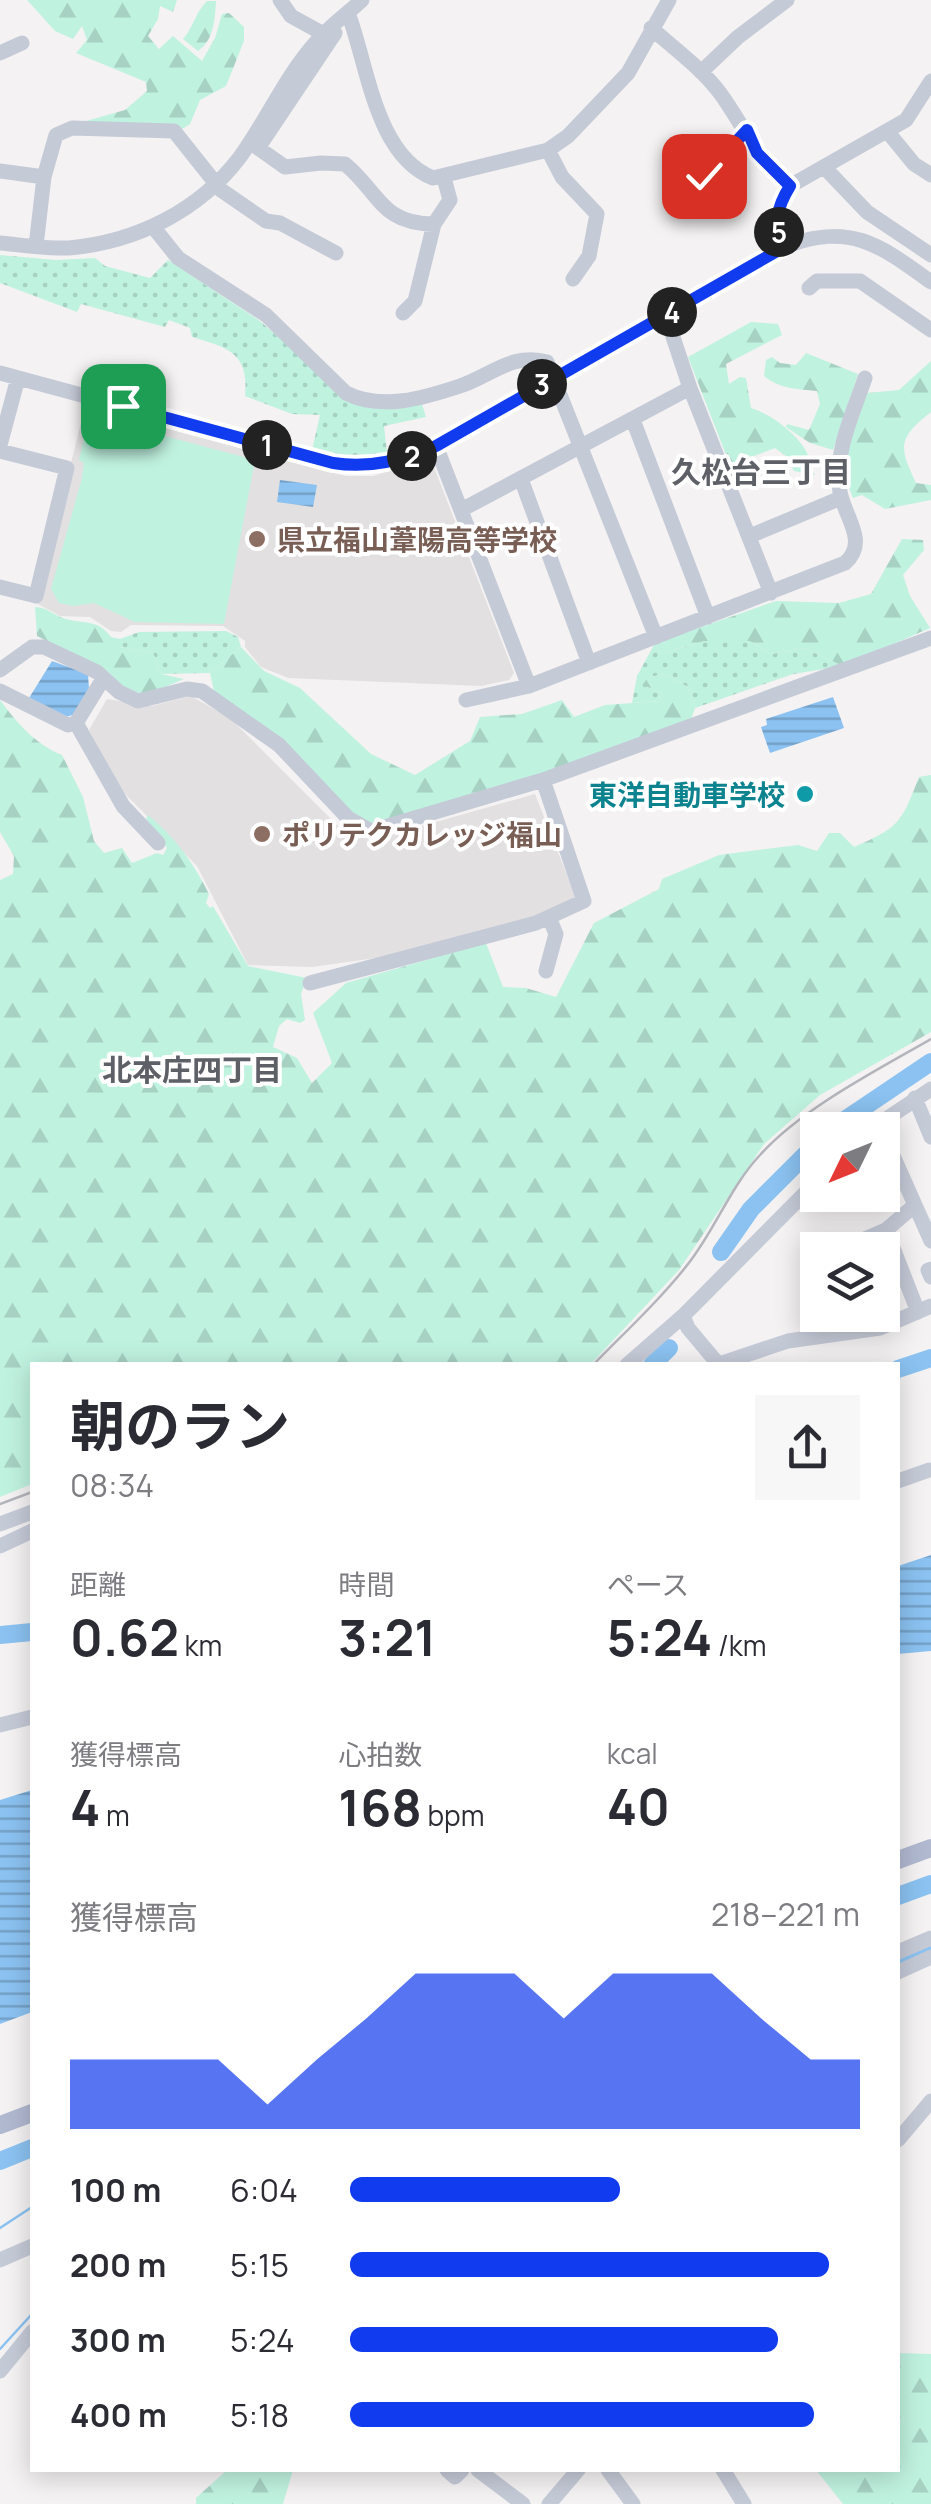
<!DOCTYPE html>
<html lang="ja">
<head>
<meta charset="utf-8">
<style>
  body { margin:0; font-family:Manrope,"Noto Sans JP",sans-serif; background:#f7f7f7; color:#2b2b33; height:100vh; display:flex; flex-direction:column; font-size:38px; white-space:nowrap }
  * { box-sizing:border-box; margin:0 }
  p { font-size:32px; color:#7c7c81 }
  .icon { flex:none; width:55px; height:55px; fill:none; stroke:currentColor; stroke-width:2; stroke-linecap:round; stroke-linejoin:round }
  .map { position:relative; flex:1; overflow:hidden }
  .drawer { position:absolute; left:30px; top:1362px; width:870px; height:1110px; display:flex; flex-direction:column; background:#fff; border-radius:0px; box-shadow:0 5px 25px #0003 }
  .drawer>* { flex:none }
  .needle { width:65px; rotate:227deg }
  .tools { position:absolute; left:800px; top:1112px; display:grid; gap:20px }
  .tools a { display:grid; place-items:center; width:100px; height:100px; border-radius:0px; background:#fff; box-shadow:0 5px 25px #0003; font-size:50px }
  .pin { position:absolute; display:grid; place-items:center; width:85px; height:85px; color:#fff; margin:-42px; border-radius:20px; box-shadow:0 5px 15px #0006 }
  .km { position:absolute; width:50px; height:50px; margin:-25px; border-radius:50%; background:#222; color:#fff; font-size:28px; line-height:50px; text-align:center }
  .round { display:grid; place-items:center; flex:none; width:105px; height:105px; border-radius:0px; background:#f7f7f7 }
  .head { display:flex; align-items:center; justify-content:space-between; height:170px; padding:0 40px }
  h1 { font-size:55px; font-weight:700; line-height:75px }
  .stats { display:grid; grid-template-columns:repeat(3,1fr); gap:15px; height:170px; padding:10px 40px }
  .stats div { display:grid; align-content:center }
  .stats b { font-size:50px; font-weight:700 }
  .stats small { font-size:28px; font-weight:400 }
  .stats p { font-size:28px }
  .chart { height:280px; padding:20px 40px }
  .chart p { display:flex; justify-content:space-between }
  .chart svg { width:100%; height:180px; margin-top:10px; fill:#113bef; opacity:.7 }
  ul { padding:0 40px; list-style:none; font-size:32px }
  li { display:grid; grid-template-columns:160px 120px 1fr; align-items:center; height:75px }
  li i { height:25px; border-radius:12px; background:#113bef }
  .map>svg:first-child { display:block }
</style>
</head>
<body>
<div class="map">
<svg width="931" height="2504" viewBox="0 0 931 2504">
  <defs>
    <pattern id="grass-dots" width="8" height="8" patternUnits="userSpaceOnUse" patternTransform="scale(2.5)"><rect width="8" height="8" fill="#c0f2e0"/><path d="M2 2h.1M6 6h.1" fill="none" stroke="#a6d1c3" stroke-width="1.8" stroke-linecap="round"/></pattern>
    <pattern id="forest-firs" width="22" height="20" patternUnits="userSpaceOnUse" patternTransform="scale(2.5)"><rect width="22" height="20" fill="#c0f2e0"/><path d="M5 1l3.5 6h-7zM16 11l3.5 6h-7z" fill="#a6d1c3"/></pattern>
    <pattern id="water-rules" width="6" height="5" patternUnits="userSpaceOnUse" patternTransform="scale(2.5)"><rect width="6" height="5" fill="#8bc2f1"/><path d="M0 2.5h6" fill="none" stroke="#74a0c7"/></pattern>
  </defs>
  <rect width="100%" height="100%" fill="#f4f2f2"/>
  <!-- education -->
  <path fill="#e2e0e1" d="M 85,407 L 346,476 L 373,476 L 427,460 L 432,462 L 514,673 L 509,680 L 481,686 L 288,678 L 261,667 L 245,647 L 245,641 L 223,626 L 131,625 L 121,632 L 111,631 L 90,617 L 60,616 L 36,603 Z
    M 191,696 L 230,718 L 340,828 L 376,839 L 535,794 L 576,898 L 539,918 L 390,956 L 312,967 L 248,965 L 197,866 L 118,787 L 89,730 L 107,699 L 152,706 Z"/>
  <!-- grass -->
  <path fill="url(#grass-dots)" d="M 0,255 L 56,260 L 95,258 L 105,266 L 150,278 L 168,260 L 260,321 L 352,402 C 376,414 396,407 421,401 L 426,417 L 384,426 L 387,452 L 357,458 L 312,450 L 320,415 L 292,414 L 245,396 C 249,352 228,348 192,337 L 190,328 L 169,320 L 165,327 L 81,304 L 77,312 L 0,283 Z
    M 226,631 L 238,637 L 241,647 L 210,673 L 161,674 L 153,653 L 119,647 L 120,639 L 139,632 Z
    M 704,641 L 750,641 L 771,654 L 804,648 L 843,666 L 793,674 L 695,708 L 689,688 L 667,674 L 649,677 L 644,685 L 661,692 L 660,701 L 632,703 L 637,676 L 655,643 L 660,654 Z"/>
  <!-- forest -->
  <path fill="url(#forest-firs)" d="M 27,0 L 177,0 L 173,12 L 160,6 L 158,19 L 148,36 L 159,49 L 173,36 L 202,61 L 215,38 L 222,14 L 229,13 L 244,27 L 244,41 L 226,86 L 200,100 L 190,124 L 179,131 L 79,123 L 125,110 L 147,91 L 146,82 L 76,53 L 87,40 L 82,26 L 73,39 L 55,31 Z
    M 207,1 L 216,1 C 215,19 214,40 198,51 L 183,39 C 194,26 195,13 207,1 Z
    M 751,322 L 778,324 L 782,335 L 726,364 L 729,384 L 740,377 L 746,378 L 751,408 C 769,413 798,434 807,453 C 810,462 809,467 815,475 L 794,471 L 786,456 L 775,448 L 730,465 L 688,357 Z
    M 806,353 L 858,374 L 833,450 L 810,443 L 786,427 L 787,424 L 809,430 L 820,404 L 817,391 C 798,389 779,389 764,376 L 766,360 L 772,357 L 780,363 L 796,365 Z
    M 931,361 L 931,412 C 897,439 899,447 916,483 L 931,485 L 931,500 L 885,509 L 862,495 L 853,498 C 836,460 854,428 867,393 L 899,390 Z
    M 902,539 L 923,540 L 924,550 L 903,575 L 910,596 L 930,628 L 843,666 L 804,648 L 771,654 L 750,641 L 704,641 L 660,654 L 655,643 L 776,601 L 839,603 L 871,594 Z
    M 35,607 C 48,607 54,616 66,619 C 84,624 98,619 111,637 L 120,639 L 120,647 L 153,653 L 161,674 L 184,679 L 150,693 L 139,693 L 123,687 L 107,671 L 37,636 Z
    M 241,647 L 264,671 L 300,688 L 371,754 L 415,775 L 470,741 L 480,717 L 522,714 L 562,700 L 574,717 L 605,705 L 660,701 L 661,692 L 643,685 L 648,677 L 667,674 L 689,688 L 695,708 L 691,720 L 543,778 L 373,828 L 349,815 L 214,691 L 210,673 Z
    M 0,700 C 17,723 35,744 62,755 L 83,797 L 94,841 L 104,853 L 122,848 L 132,863 L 157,853 L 163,855 L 167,848 L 146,819 L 148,815 C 175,837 193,862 209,894 L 206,903 L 210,908 L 213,906 L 248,966 L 307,978 L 301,994 L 305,1020 L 300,1023 L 287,1019 L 279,1026 L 273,1047 L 297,1058 L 312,1083 L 332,1063 L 313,1013 L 346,983 L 486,943 L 503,987 L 526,988 L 556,997 L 594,923 L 659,889 L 662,879 L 719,855 L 798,845 L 817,851 L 829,833 L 840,833 L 854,847 C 900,827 901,823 919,777 L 931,775 L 931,1032 L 820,1095 L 764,1144 L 679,1270 L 590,1365 L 32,1365 L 32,1484 L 0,1497 L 0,880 L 13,874 L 14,856 L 0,832 Z
    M 898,2353 L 931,2354 L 931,2504 L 843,2504 L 816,2470 L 898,2470 Z
    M 227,2470 L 293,2470 L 283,2504 L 196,2504 L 196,2498 Z"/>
  <!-- pitch -->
  <path fill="#c0f2e0" d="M 89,416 L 255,460 L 224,624 L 135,622 L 94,603 L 74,606 L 59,603 L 51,589 L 82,478 L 84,463 L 79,460 Z"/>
  <!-- water -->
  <path fill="url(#water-rules)" d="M 280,480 L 317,485 L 313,507 L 277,502 Z
    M 52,661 L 88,674 L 89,689 L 73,715 L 61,718 L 29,698 Z
    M 833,697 L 844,728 L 770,753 L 761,727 L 767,725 L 766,719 Z
    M 931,1555 L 931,1651 L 898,1654 L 898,1566 Z
    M 32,1790 L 32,2012 L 0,2024 L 0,1800 Z"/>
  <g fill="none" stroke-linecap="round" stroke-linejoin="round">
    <!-- stream -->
    <path stroke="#8bc2f1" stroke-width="2.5" d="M 0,2228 L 32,2207
      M 0,2349 L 32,2314"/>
    <!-- river -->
    <path stroke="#8bc2f1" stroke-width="18" d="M 830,1130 L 931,1062
      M 721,1252 L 751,1209 L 818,1142
      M 652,1365 L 669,1348
      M 898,1369 L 931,1358
      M 0,1635 L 32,1632
      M 898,1896 L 931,1884
      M 898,1961 L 931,1947
      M 0,2161 L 32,2148"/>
    <!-- minor -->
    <path stroke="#c5cad7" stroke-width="15" d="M 280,0 L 291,16 L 331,38
      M 348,13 C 368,65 375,155 433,178 L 548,150 L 568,136 L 628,73 L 669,0
      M 651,28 C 675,49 701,68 720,93 C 743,124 759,164 790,186
      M 335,33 L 258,148 L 285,167 L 321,163 L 345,164 C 380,193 381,224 434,224
      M 0,53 L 22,43
      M 701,72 L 738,37 L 787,0
      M 887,131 L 914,164 L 931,175
      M 548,150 L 562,177 L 597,214 L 589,256 L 573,279
      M 824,167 L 867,212 L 931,255
      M 0,171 L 44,177
      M 676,187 L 704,176 L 747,130
      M 154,228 L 178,258 L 266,315 L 346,393 C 381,411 424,398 460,386 C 490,376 513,352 547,362 L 656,637
      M 0,243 C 22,245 47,249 69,248 C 136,242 199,211 240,157 C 267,120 286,75 317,41 C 330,26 347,14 362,0
      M 36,246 L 44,177 L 56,135 L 72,128 L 174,131 L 221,190 L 266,221 L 280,223 L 336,253
      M 787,246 C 772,225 777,206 790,186 L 906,120 L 931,81
      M 809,288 L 817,281 L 860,281 L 931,330
      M 403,313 L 415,301 L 434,224 L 450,200 L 444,178
      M 670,313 L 672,334 L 690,388 L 771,593
      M 0,373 L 333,463 C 370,469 402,460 436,446 L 787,246 C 850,222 880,245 931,282
      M 633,420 L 708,617
      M 0,445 L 18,378
      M 436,446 L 529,686
      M 0,451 L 67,468 L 36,596 L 0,587
      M 521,479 L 589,663
      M 461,510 L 690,388
      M 750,536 L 841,498
      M 0,670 L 32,647 L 44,647 L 97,672 L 119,692 L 138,701 L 187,689 L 202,691 L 279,745 L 348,818 L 371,831 L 543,780 L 931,638
      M 103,679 L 76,723 L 123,806 L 158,843
      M 0,691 L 68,725 L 76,723
      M 466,700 L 529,686 L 845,563 C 869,542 845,518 840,492 C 834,452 852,416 865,378
      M 546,971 L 556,934 L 549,917
      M 310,983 L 536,923 L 584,901 L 543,780
      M 915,1098 L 931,1137
      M 870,1130 L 931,1089
      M 882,1131 L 931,1241
      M 915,1205 L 886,1230 L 918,1312
      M 851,1250 L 849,1246 L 886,1230
      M 931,1269 L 928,1270 L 931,1277
      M 683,1316 L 688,1328 L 719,1365
      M 719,1364 L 788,1341 L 880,1328 L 931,1306
      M 627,1365 L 683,1316 L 818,1180
      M 898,1481 L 929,1470
      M 0,1524 L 32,1512
      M 0,1546 L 32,1531
      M 0,1725 L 32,1717
      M 898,1952 L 931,1938
      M 898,1972 L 931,1957
      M 898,2140 L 931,2101
      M 0,2260 L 32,2246
      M 0,2371 L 32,2332
      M 447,2470 L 455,2477 L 462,2470
      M 478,2470 L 523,2504
      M 608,2470 L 633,2504
      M 723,2470 L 744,2504
      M 549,2504 L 578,2470"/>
    <!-- major -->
    <path stroke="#b1b9d1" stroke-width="18" d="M 898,1860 L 931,1848
      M 0,2125 L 32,2113"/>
    <!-- rail -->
    <path stroke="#b4b5bc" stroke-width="2.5" d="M 593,1365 C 625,1332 660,1300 688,1264 C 715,1230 730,1187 760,1155 C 801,1109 877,1070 931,1039
      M 0,1504 L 32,1492"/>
  </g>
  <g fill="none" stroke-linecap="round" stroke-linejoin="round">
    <defs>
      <path id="route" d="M 123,406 L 333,463 C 370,469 402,460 436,446 L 786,246 C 772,225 777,207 790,186 L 757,153 L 747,130 L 704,176"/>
    </defs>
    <!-- route casing -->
    <use href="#route" stroke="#fff" stroke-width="20"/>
    <!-- route -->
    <use href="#route" stroke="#113bef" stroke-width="12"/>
  </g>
  <!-- markers -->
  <g fill="#8d6e63" stroke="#fff" stroke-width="4">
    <circle cx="257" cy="539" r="10"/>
    <circle cx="262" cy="834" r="10"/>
  </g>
  <circle fill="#0f9aa8" stroke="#fff" stroke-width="4" cx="805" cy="794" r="10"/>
  <g text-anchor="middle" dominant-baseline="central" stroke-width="8" stroke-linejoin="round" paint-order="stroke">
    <!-- education labels -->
    <g font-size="28" font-weight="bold" fill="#785e54" stroke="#fff" text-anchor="start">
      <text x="277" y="539">県立福山葦陽高等学校</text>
      <text x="282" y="834">ポリテクカレッジ福山</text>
    </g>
    <!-- culture labels -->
    <g font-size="28" font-weight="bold" fill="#0d838f" stroke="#fff" text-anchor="end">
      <text x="785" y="794">東洋自動車学校</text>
    </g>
    <!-- neighbourhood labels -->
    <g font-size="30" font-weight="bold" fill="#5e6067" stroke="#fff">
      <text x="761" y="471">久松台三丁目</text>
      <text x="192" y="1069">北本庄四丁目</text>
    </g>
  </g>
</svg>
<div class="tools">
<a><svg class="needle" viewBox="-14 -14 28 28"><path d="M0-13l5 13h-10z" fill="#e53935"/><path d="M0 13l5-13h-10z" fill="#7c7c81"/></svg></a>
<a><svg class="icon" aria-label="layers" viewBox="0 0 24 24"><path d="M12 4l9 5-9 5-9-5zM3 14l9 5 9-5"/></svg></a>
</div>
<div class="pin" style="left:123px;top:406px;background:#1e9e55"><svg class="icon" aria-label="arrive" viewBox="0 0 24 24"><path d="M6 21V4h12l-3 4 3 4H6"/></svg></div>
<div class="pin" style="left:704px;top:176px;background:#d93025"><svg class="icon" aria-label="check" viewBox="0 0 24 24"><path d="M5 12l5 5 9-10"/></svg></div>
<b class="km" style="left:267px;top:445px">1</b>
<b class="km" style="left:412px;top:456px">2</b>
<b class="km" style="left:542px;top:384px">3</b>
<b class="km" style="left:672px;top:312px">4</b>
<b class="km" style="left:779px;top:232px">5</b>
<section class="drawer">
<div class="head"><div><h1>朝のラン</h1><p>08:34</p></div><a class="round"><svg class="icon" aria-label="share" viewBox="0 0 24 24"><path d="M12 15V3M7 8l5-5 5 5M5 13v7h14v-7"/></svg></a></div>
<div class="stats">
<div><p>距離</p><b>0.62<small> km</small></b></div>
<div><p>時間</p><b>3:21</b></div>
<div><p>ペース</p><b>5:24<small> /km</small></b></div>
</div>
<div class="stats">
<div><p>獲得標高</p><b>4<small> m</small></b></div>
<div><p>心拍数</p><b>168<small> bpm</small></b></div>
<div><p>kcal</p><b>40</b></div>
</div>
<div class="chart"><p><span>獲得標高</span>218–221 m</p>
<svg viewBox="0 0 160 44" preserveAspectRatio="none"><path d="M0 44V27L10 27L20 27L30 27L40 38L50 27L60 17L70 6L80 6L90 6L100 17L110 6L120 6L130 6L140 17L150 27L160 27V44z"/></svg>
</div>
<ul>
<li><b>100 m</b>6:04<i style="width:53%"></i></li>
<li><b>200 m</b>5:15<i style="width:94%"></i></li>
<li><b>300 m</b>5:24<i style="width:84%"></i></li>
<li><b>400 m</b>5:18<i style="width:91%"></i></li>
</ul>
</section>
</div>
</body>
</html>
